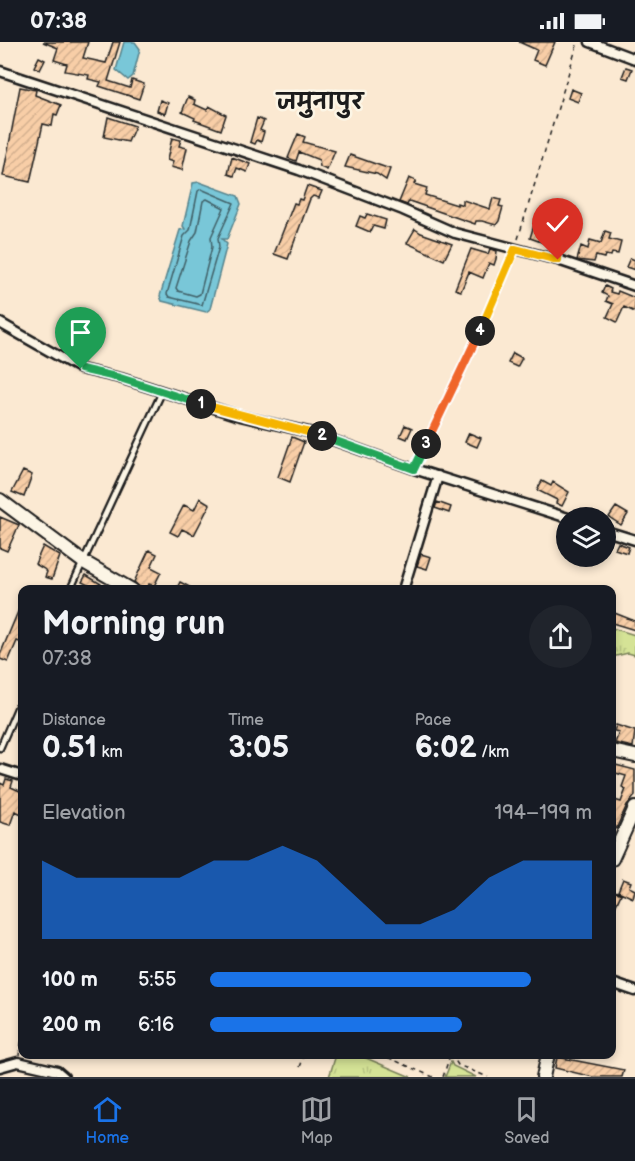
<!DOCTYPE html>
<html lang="en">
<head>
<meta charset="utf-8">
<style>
  body { margin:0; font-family:"Balsamiq Sans","Playpen Sans Deva",sans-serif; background:#20242c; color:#f1f3f6; height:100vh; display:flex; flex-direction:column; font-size:22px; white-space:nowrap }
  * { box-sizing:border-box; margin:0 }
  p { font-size:20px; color:#9ea1a6 }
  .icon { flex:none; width:33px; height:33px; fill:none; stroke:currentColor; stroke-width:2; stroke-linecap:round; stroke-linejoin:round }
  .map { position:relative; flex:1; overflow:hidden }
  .panel { position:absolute; left:18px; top:543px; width:598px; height:474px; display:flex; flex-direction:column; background:#171b24; border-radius:12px; box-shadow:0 3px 9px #0003 }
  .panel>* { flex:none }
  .controls { position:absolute; left:556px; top:465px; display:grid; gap:12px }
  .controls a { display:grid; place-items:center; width:60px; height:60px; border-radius:50%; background:#171b24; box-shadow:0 3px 9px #0003; font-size:30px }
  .pin { position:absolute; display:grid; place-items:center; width:51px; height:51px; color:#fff; margin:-62px -26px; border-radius:50% 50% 50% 0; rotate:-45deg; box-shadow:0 0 6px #0007 }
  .pin .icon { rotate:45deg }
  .km { position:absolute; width:30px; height:30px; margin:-15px; border-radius:50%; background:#222; color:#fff; font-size:16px; line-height:30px; text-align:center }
  .round { display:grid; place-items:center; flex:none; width:63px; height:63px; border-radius:32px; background:#20242c }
  .headline { display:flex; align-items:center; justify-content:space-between; height:102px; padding:0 24px }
  h1 { font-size:33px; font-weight:700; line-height:45px }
  .stats { display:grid; grid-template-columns:repeat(3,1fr); gap:9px; height:102px; padding:6px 24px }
  .stats div { display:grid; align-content:center }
  .stats b { font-size:30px; font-weight:700 }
  .stats small { font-size:16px; font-weight:400 }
  .stats p { font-size:16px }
  .chart { height:168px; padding:12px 24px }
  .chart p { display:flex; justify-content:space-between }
  .chart svg { width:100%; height:108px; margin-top:6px; fill:#1a73e8; opacity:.7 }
  ul { padding:0 24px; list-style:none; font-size:20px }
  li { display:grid; grid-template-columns:96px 72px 1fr; align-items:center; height:45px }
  li i { height:15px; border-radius:8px; background:#1a73e8 }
  .status { display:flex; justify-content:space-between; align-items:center; height:42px; padding:0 30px; background:#171b24; direction:ltr }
  .status svg { height:16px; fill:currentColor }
  .menu { display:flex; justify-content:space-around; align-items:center; height:84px; border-top:2px solid #363941; background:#171b24; font-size:16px; color:#9ea1a6 }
  .menu a { display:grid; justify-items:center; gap:3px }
  .menu .selected { color:#1a73e8 }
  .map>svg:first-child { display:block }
</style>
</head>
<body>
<div class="status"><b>07:38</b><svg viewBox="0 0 49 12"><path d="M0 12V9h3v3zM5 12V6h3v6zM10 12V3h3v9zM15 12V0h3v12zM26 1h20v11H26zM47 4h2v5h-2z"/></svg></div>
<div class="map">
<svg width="635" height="1035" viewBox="0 0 635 1035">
  <defs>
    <pattern id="grass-tufts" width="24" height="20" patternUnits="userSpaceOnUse" patternTransform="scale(1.5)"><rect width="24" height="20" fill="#d5e396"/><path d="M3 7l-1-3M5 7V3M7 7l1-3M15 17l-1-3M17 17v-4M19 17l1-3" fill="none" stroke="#b6c281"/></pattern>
    <pattern id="building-hatch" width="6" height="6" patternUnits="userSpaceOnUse" patternTransform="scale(1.5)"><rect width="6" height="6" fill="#f8cea7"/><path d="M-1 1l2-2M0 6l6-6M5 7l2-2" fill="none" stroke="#d4b08f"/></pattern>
  </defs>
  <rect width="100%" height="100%" fill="#fbe9d2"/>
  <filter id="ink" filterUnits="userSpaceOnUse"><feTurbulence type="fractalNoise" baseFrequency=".0167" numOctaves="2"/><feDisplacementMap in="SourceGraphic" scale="12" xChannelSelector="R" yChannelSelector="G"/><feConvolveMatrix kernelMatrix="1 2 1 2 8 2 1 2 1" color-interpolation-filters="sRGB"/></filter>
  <g filter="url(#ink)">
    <!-- grass -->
    <path fill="url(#grass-tufts)" stroke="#788059" stroke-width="1.5" d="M 612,586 L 635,593 L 635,613 L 628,611 L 612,615 Z
      M 336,1013 L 359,1013 L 411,1035 L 329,1035 Z
      M 451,1020 L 453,1024 L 476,1035 L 445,1035 Z"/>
    <!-- water -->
    <path fill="#79c7d8" stroke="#54838d" stroke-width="1.5" d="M 124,0 L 135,0 L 140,7 L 133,34 L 128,38 L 116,28 Z
      M 199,140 L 238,154 L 241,162 L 227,197 L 222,197 L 227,202 L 210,267 L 206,270 L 162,259 L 160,254 L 180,188 L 185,187 L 183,184 L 193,141 Z"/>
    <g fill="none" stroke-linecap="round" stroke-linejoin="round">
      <!-- shore -->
      <path stroke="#416067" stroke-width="1.5" d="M 201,147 L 234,161 L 218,196 L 219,205 L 202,263 L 169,255 L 167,252 L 184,194 L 190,188 L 198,149 Z
        M 207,157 L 224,166 L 211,195 L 212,205 L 200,252 L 196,254 L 178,249 L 176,246 L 191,199 L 197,190 L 203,159 Z"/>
    </g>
    <!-- building -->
    <path fill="url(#building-hatch)" stroke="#1c1c1c" stroke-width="1.5" d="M 43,0 L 88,0 L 83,16 L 106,21 L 113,0 L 120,0 L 108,39 L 130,46 L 132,38 L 144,42 L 139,57 L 99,44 L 101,40 L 88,37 L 89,33 L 65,29 L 67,22 L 54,18 L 58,6 Z
      M 519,0 L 555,0 L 545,23 L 533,18 L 537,8 Z
      M 39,15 L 45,18 L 40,28 L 34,25 Z
      M 626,25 L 632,27 L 628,37 L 622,35 Z
      M 20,45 L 36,48 L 35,53 L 61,63 L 57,73 L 54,72 L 52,84 L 43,82 L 30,140 L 3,134 Z
      M 571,47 L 581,51 L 578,60 L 568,56 Z
      M 188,55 L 195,58 L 194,62 L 207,68 L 209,64 L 226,73 L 221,88 L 194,78 L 195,76 L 182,70 Z
      M 160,58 L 168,61 L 165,72 L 157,69 Z
      M 108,75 L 135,84 L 128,100 L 104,95 Z
      M 257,76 L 264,79 L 260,88 L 264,90 L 261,100 L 257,98 L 255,102 L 250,100 Z
      M 298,92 L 305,95 L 303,100 L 335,109 L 327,128 L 320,125 L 319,118 L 299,110 L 296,119 L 288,116 Z
      M 172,96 L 181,98 L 179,104 L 187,106 L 182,128 L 171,125 L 173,120 L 167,118 Z
      M 350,113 L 390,127 L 386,138 L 377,132 L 345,125 Z
      M 232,115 L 250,122 L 247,130 L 237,126 L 234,134 L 228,132 Z
      M 409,136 L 416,139 L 414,142 L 427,146 L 425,153 L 457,163 L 457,161 L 463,163 L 463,158 L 490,167 L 493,156 L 501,158 L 499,164 L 503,165 L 499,179 L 496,183 L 482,179 L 476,179 L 475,182 L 409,159 L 407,163 L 399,160 Z
      M 307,144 L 322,149 L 319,156 L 313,154 L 310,157 L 288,217 L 274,212 L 294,161 L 297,162 L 299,157 L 302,158 Z
      M 367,172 L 386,178 L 384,187 L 373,184 L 370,190 L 356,184 L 360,174 L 365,176 Z
      M 559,181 L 567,183 L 565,193 L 571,195 L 568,204 L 563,202 L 561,207 L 530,196 L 534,183 L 556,193 Z
      M 415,187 L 421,191 L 452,202 L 444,218 L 407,201 Z
      M 605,189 L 611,191 L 609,197 L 621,200 L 618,212 L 612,211 L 611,214 L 605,213 L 604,216 L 596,214 L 594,220 L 577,218 L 581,204 L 588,207 L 590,198 L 601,201 Z
      M 471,207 L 488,212 L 490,207 L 497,209 L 496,217 L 494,223 L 489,221 L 483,236 L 469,230 L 461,249 L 455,247 Z
      M 630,216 L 635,218 L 635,228 L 626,225 Z
      M 605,244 L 611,247 L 610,250 L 617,252 L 618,249 L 635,256 L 635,270 L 624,265 L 617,280 L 607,275 L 613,262 L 606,259 L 608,254 L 602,251 Z
      M 513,311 L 522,316 L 517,325 L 508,321 Z
      M 405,383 L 412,386 L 407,397 L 400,394 Z
      M 469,391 L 481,396 L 477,405 L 465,400 Z
      M 292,395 L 304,400 L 290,440 L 278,435 Z
      M 23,429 L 32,433 L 24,455 L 12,450 Z
      M 542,439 L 551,444 L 553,440 L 569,450 L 562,464 L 556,461 L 557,458 L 537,448 Z
      M 200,456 L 210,462 L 194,493 L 182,487 L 178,494 L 170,490 L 184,463 L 194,468 Z
      M 437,460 L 451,465 L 449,471 L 435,466 Z
      M 616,465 L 628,472 L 621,483 L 609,475 Z
      M 0,475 L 19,483 L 7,509 L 0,506 Z
      M 618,501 L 629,505 L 627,511 L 615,507 Z
      M 43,504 L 60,514 L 52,537 L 45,535 L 47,530 L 44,527 L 35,522 Z
      M 149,508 L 157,512 L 151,525 L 161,530 L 154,544 L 149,542 L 147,548 L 143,548 L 134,540 Z
      M 421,512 L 431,515 L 427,527 L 417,524 Z
      M 86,533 L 101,542 L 98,548 L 82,540 Z
      M 180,540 L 195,548 L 176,548 Z
      M 22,560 L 22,601 L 17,599 L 8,620 L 0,617 L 0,613 Z
      M 612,570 L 635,579 L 635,588 L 612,581 Z
      M 616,683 L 635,689 L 633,705 L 615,701 L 619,690 L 614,689 Z
      M 612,722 L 635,728 L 635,754 L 627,763 L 616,787 L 612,785 L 612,757 L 621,760 L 626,747 L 622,745 L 626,734 L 612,730 Z
      M 6,737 L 13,739 L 11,745 L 22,750 L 22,772 L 15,769 L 10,783 L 0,780 L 0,741 L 4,743 Z
      M 623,837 L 631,840 L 629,845 L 635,848 L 633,856 L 618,849 Z
      M 615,849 L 621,852 L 612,872 L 612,856 Z
      M 557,1015 L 624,1028 L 622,1035 L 593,1035 L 555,1026 Z"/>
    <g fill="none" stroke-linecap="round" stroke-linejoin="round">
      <defs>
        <path id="lane" d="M 70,548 L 162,350
          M 0,706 L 22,655"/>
        <path id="street" d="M 590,0 L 635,17
          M 0,29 L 299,128 L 403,168 L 455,191 L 558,218 L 635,244
          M 0,281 L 81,327 L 120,336 L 236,373 L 313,391 L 414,427 L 568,476
          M 606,489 L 635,498
          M 403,548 L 438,434
          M 0,727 L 22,734
          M 612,941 L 635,949
          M 0,1025 L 18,1020 L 57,1029 L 64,1035"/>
        <path id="secondary" d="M 0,458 L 82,519 L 132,548
          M 612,709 L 635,714
          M 612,817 L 635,766
          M 543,1035 L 548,1012"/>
      </defs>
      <!-- lane casing -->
      <use href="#lane" stroke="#1c1c1c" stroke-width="9"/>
      <!-- street casing -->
      <use href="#street" stroke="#1c1c1c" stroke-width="13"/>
      <!-- secondary casing -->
      <use href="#secondary" stroke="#1c1c1c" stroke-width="16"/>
      <!-- path -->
      <path stroke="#1c1c1c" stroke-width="1.5" stroke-dasharray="4.5 4.5" stroke-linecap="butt" d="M 518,197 L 578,0
        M 418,419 L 470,315 L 511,216
        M 380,1012 L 433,1035
        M 451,1012 L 458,1023 L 488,1035
        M 19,1013 L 22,996
        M 300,1025 L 305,1012
        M 443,1035 L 450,1013"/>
      <!-- lane -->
      <use href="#lane" stroke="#fcf5e5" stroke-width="4.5"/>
      <!-- street -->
      <use href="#street" stroke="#fcf5e5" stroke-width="8"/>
      <!-- secondary -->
      <use href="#secondary" stroke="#fcf5e5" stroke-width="12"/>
    </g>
  </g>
  <g fill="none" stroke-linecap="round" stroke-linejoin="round" filter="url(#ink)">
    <defs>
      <path id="split-1" d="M 81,327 L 120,336 L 201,362"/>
      <path id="split-2" d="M 201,362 L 322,394"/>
      <path id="split-3" d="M 322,394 L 414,427 L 426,402"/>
      <path id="split-4" d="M 426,402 L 480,289"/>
      <path id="split-5" d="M 480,289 L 515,207 L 558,218"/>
    </defs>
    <!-- split-1 casing -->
    <use href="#split-1" stroke="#fff" stroke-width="12"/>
    <!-- split-2 casing -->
    <use href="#split-2" stroke="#fff" stroke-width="12"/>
    <!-- split-3 casing -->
    <use href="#split-3" stroke="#fff" stroke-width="12"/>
    <!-- split-4 casing -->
    <use href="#split-4" stroke="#fff" stroke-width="12"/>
    <!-- split-5 casing -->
    <use href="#split-5" stroke="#fff" stroke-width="12"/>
    <!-- split-1 -->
    <use href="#split-1" stroke="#22a559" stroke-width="8"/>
    <!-- split-2 -->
    <use href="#split-2" stroke="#f5b400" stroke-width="8"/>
    <!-- split-3 -->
    <use href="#split-3" stroke="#22a559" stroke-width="8"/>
    <!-- split-4 -->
    <use href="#split-4" stroke="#f0652b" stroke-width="8"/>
    <!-- split-5 -->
    <use href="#split-5" stroke="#f5b400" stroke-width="8"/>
  </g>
  <g text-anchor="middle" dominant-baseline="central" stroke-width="5" stroke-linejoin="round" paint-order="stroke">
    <!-- district labels -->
    <g font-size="22" font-weight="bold" fill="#1c1c1c" stroke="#fcf5e5">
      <text x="320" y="60">जमुनापुर</text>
    </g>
  </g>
</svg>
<div class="controls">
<a><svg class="icon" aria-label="layers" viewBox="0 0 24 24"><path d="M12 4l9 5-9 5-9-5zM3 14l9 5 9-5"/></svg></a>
</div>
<div class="pin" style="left:81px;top:327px;background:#1e9e55"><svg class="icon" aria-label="arrive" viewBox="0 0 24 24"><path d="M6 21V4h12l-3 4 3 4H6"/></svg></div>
<div class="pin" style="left:558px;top:218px;background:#d93025"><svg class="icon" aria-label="check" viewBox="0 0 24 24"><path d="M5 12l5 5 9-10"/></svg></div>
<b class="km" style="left:201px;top:362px">1</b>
<b class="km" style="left:322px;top:394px">2</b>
<b class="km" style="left:426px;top:402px">3</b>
<b class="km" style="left:480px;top:289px">4</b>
<section class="panel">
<div class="headline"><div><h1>Morning run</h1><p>07:38</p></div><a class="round"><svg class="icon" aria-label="share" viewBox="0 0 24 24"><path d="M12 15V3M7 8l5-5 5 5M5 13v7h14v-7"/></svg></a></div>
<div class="stats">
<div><p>Distance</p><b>0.51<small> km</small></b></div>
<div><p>Time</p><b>3:05</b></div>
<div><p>Pace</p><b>6:02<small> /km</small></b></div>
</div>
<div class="chart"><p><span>Elevation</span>194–199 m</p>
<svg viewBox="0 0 160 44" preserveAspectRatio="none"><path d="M0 44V12L10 19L20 19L30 19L40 19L50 12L60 12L70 6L80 12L90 25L100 38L110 38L120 32L130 19L140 12L150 12L160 12V44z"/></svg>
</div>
<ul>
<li><b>100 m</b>5:55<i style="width:84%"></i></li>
<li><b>200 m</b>6:16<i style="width:66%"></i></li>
</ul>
</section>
</div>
<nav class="menu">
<a class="selected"><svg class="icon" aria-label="home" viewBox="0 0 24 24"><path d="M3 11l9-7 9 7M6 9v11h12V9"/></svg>Home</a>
<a><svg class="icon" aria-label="map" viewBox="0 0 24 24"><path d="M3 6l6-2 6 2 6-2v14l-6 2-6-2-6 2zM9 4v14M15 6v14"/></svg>Map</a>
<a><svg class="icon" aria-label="saved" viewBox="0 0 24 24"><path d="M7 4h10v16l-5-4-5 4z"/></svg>Saved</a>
</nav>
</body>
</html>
